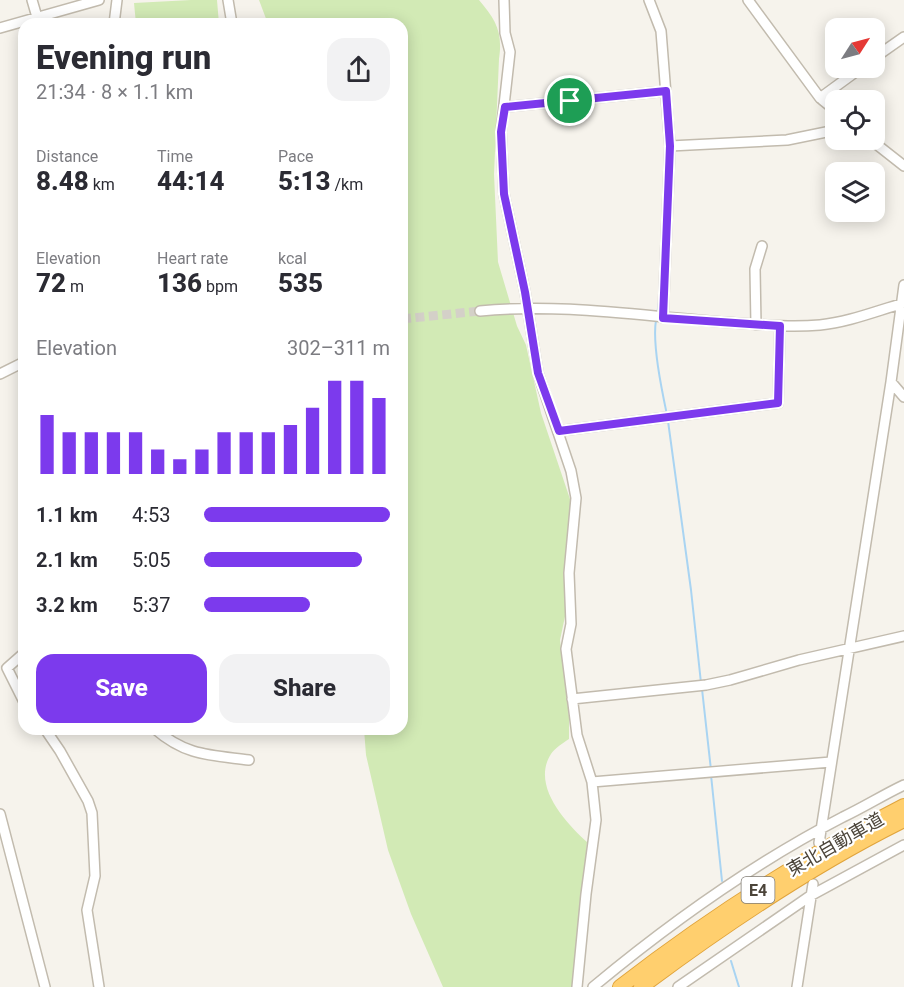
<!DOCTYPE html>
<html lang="en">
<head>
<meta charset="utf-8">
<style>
  body { margin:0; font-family:Roboto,"Noto Sans JP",sans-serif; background:#f2f2f3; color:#2b2b33; height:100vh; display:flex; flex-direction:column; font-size:22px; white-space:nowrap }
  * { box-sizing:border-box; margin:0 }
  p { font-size:20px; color:#7c7c81 }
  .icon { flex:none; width:33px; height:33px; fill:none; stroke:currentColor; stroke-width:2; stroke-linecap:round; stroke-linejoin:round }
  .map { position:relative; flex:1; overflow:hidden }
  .sheet { position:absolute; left:18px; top:18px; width:390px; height:717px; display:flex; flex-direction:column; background:#fff; border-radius:18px; box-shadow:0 3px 15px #0003 }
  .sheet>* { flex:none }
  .needle { width:39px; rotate:54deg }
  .fabs { position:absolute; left:825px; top:18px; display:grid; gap:12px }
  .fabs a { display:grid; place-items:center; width:60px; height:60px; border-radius:12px; background:#fff; box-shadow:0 3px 15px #0003; font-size:30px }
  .pin { position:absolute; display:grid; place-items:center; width:51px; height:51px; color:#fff; margin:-26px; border:3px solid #fff; border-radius:50%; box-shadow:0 2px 6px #0007 }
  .round { display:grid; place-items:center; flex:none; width:63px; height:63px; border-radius:18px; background:#f2f2f3 }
  .head { display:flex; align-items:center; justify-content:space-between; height:102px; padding:0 18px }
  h1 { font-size:33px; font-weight:800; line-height:45px }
  .stats { display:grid; grid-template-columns:repeat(3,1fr); gap:9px; height:102px; padding:6px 18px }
  .stats div { display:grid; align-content:center }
  .stats b { font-size:26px; font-weight:800 }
  .stats small { font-size:16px; font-weight:400 }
  .stats p { font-size:16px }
  .chart { height:168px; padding:12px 18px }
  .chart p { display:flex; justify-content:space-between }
  .chart svg { width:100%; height:108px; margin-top:6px; stroke:#7c3aed; stroke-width:6 }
  .action { display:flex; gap:12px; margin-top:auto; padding:12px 18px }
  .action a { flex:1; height:69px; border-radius:18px; background:#7c3aed; color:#fff; font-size:24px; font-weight:800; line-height:69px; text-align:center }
  .action a+a { background:#f2f2f3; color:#2b2b33 }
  ul { padding:0 18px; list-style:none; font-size:20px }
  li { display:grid; grid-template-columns:96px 72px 1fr; align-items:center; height:45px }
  li i { height:15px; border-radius:8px; background:#7c3aed }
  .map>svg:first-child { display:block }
</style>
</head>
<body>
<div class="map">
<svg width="904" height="987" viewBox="0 0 904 987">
  <rect width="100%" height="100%" fill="#f6f3ec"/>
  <!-- green -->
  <path fill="#d2eab5" d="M 191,0 L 217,0 L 219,24 L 136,24 L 134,3 Z
    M 259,0 L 479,0 C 496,20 503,32 499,59 L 494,174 L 498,262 L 517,326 L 526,345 L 541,413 L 571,502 L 567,607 L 560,640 L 569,717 L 569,739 C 563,743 555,748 551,754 C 531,785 565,822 587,842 L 576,987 L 443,987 L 411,914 L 388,850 L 366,755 L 364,729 L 402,729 L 402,24 L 268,24 Z"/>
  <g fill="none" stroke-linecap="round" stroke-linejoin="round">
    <!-- stream -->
    <path stroke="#a9d4f2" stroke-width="2" d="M 661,264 L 662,233
      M 657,315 L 659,302
      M 656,320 C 652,344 662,391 667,415
      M 668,421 L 691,590 L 701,683
      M 702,689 L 711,770
      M 711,775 L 722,881
      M 731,961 L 739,987"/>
    <!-- minor-tunnel -->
    <path stroke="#d4d0c8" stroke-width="9" stroke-dasharray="9 4.5" stroke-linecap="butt" d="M 402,319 L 480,311"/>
    <defs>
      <path id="minor" d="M 32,0 L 39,24
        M 228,0 L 232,24
        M 504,0 L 505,33 L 510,52 L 501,132 L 504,194 L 525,292 L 538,373 L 571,471 L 576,498 L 569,573 L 571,624 L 566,649 L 577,735 L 592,782 L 596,820 L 586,894 L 577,987
        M 649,0 L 661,31 L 670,146 L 663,318
        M 748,0 L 820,98 L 836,111
        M 114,24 L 117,0
        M 0,28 L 99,0
        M 874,58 L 904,37
        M 820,98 L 861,68
        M 505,107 L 666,91
        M 871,140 L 904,166
        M 670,146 L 787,140 L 836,130
        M 480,311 C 561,303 640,316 721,322 C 754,324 787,328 820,325 C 849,322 876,311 904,303
        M 756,325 L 755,269 L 762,246
        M 0,374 L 24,362
        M 891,382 L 904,397
        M 559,431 L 778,403 L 780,326
        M 24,653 L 7,668 L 24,702
        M 572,699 L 706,685 L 730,680 L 799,660 L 904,636
        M 45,729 L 60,751 L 88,801 L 92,813 L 95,876 L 87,910 L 99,987
        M 155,729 C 186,756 210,755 249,760
        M 592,782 L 831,762
        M 0,814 L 45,987
        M 819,843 L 891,382 L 904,285
        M 593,987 C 670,923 754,863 843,817 C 864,807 883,795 904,785
        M 678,987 L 810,896 L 904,845
        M 797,987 L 813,884"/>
      <path id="highway" d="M 620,987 C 709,918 804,857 904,806
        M 641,987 C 724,925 811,866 904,820"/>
    </defs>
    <!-- minor casing -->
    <use href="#minor" stroke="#c2bbae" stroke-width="12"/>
    <!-- highway casing -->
    <use href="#highway" stroke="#e0a43c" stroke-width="16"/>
    <!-- minor -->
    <use href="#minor" stroke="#fff" stroke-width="9"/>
    <!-- highway -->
    <use href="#highway" stroke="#ffcf6e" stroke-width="14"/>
  </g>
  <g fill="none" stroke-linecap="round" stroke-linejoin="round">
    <defs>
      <path id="route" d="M 666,91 L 670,146 L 663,318 L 780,326 L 778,403 L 559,431 L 538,373 L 525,292 L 504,194 L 501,132 L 505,107 Z"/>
    </defs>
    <!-- route casing -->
    <use href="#route" stroke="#fff" stroke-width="12"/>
    <!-- route -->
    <use href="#route" stroke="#7c3aed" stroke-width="8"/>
  </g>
  <g text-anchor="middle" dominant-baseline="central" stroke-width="4.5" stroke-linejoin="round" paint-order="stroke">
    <!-- shield labels -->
    <rect fill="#fff" stroke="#817c74" stroke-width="1.5" x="741.5" y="877" width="33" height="26" rx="4.5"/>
    <g font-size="16" font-weight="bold" fill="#4b4439">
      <text x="758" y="890">E4</text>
    </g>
    <!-- street labels -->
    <g font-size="18" fill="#4b4439" stroke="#fff">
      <text transform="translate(835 844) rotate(-30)">東北自動車道</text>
    </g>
  </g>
</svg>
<div class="fabs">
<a><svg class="needle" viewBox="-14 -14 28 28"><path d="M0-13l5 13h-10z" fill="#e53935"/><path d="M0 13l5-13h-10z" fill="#7c7c81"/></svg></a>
<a><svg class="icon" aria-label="locate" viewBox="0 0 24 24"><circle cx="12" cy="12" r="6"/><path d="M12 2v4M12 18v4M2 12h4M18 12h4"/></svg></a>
<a><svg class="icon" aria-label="layers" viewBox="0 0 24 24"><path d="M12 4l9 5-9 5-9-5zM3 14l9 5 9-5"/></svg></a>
</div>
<div class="pin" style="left:570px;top:101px;background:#1e9e55"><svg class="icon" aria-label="arrive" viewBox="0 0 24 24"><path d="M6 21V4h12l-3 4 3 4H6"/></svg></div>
<section class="sheet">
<div class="head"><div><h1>Evening run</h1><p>21:34 · 8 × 1.1 km</p></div><a class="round"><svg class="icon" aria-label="share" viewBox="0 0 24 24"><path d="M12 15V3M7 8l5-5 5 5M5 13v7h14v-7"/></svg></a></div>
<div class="stats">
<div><p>Distance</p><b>8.48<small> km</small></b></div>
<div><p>Time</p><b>44:14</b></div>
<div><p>Pace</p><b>5:13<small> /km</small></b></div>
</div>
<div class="stats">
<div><p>Elevation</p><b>72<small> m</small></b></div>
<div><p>Heart rate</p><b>136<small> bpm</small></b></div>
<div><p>kcal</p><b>535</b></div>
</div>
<div class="chart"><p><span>Elevation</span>302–311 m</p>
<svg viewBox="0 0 160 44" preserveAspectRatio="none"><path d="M5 44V20M15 44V27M25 44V27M35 44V27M45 44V27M55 44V34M65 44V38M75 44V34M85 44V27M95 44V27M105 44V27M115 44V24M125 44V17M135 44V6M145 44V6M155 44V13"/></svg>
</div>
<ul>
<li><b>1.1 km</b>4:53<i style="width:100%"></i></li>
<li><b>2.1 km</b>5:05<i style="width:85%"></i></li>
<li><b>3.2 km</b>5:37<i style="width:57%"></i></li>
</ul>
<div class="action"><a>Save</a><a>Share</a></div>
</section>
</div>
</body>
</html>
